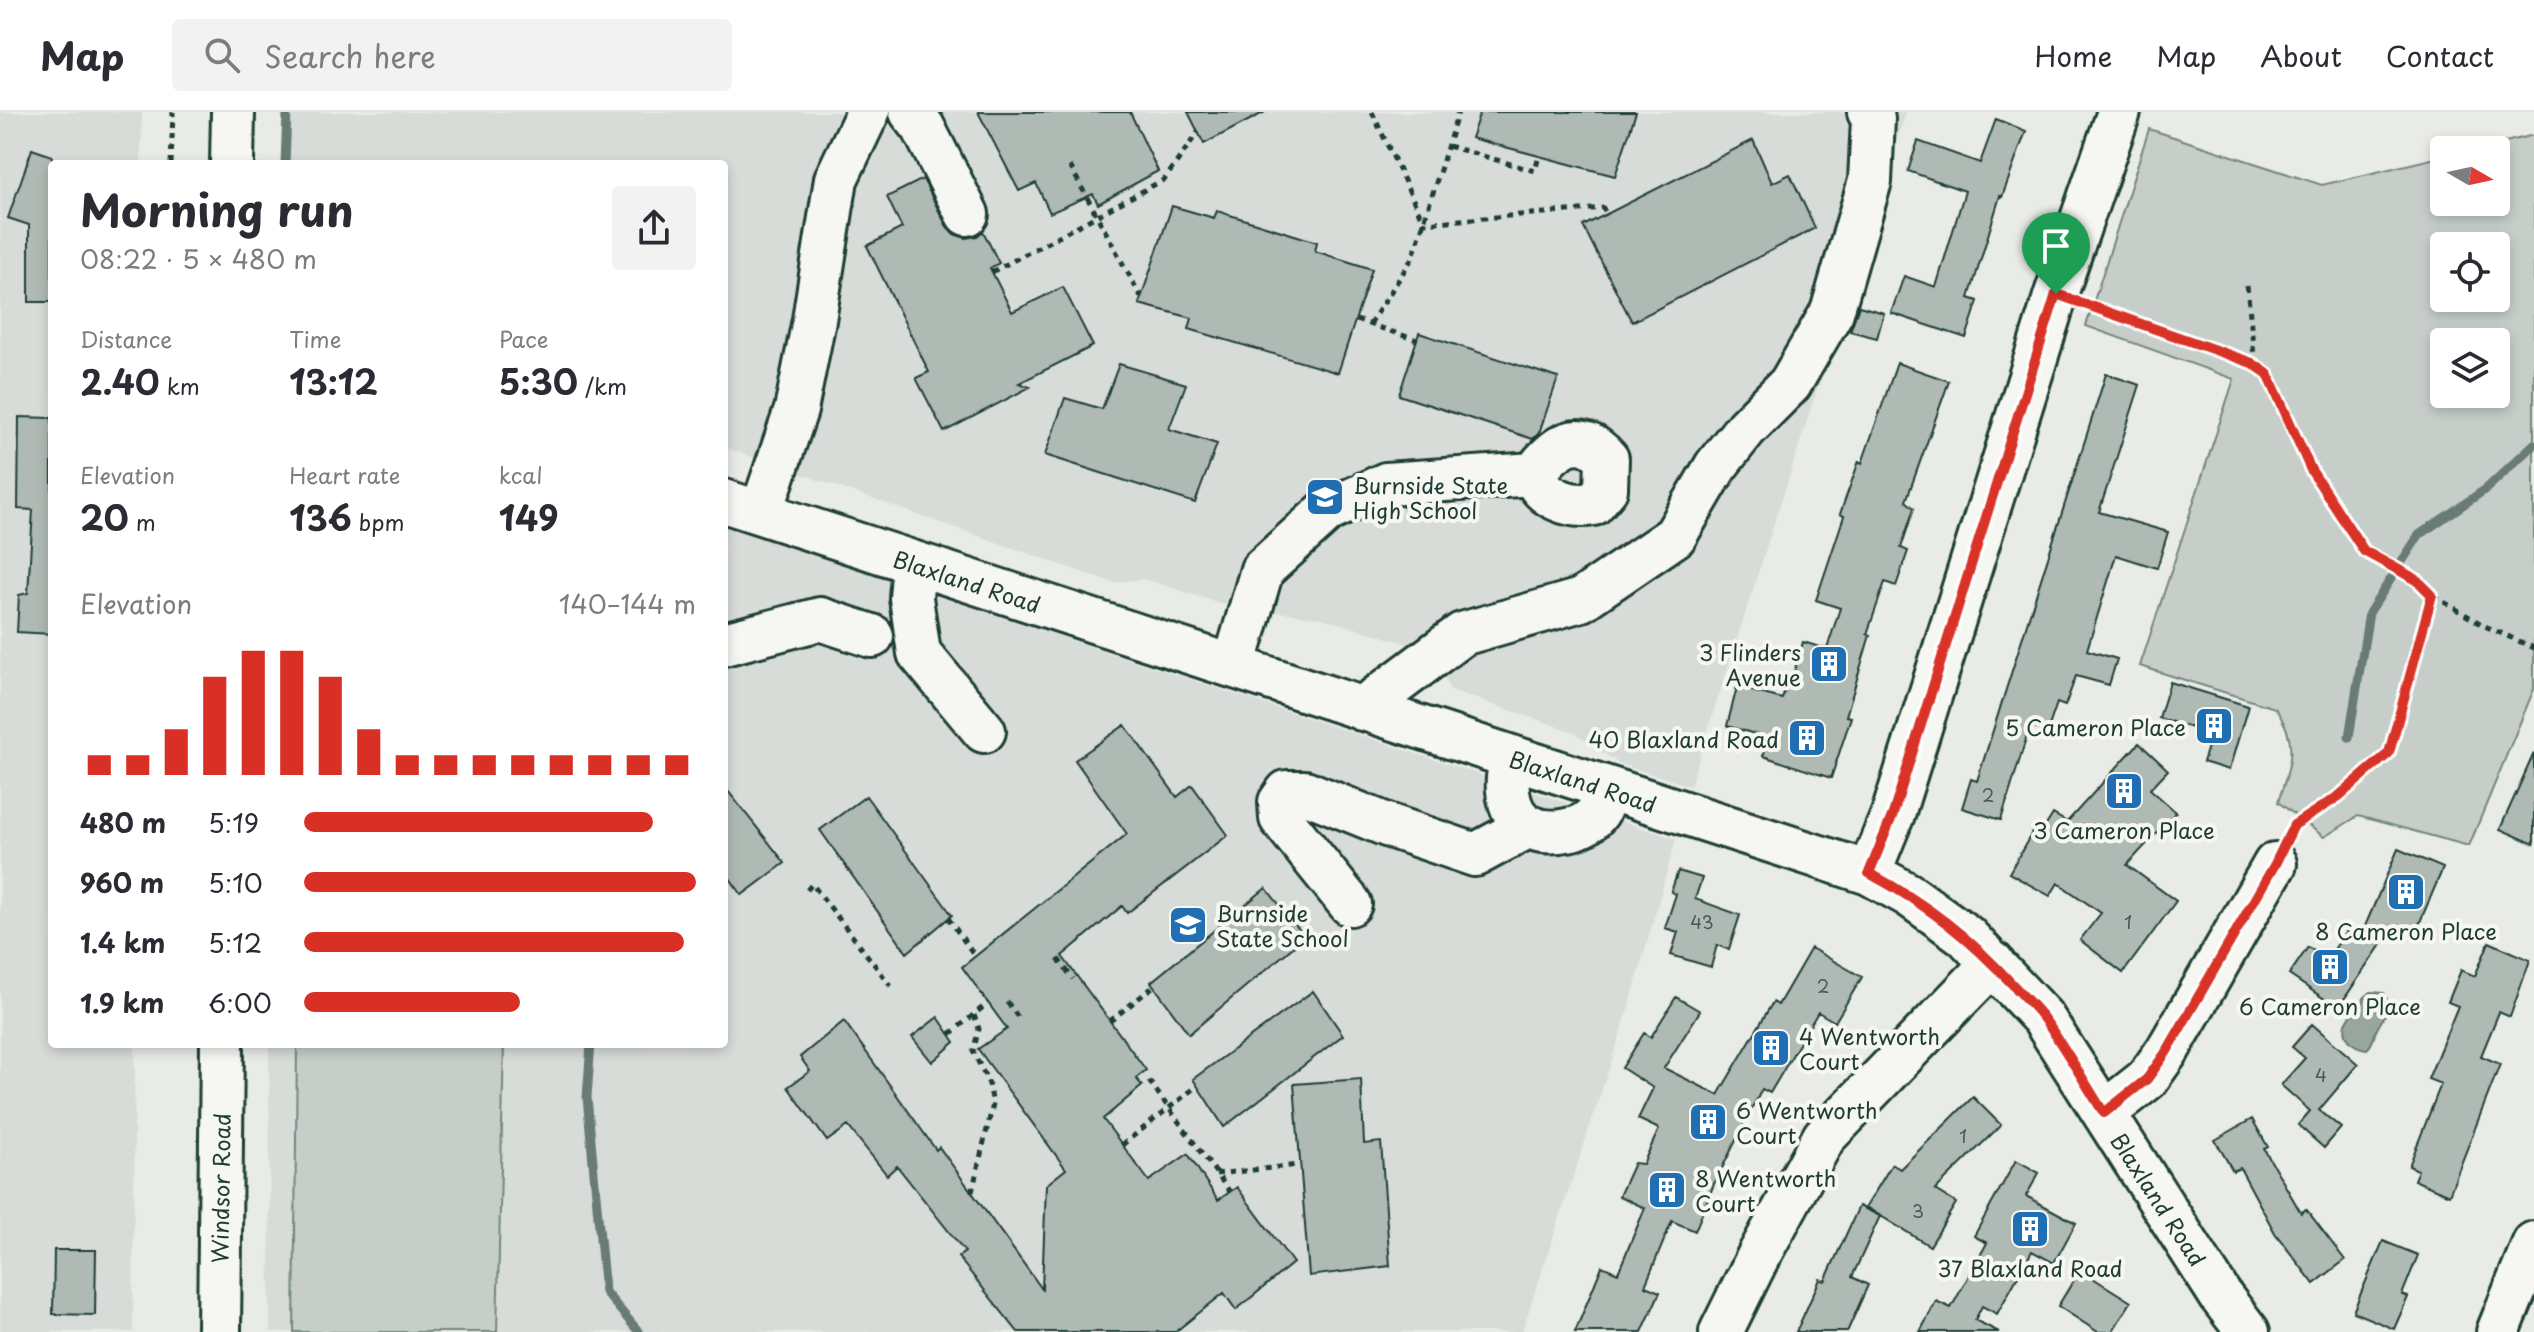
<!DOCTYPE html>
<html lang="en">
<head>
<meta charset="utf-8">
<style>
  body { margin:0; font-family:"Playpen Sans",sans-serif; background:#f2f2f3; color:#2b2b33; height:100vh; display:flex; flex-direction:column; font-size:30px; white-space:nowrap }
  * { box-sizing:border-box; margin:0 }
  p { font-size:26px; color:#7c7c81 }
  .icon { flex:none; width:44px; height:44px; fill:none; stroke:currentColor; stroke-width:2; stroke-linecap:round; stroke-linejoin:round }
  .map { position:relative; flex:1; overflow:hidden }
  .details { position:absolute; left:48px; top:48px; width:680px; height:888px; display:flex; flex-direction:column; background:#fff; border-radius:8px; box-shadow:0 4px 12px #0003 }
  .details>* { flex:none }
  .needle { width:52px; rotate:99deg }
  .buttons { position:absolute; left:2430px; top:24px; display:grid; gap:16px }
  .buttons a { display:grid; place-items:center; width:80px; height:80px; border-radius:8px; background:#fff; box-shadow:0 4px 12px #0003; font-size:40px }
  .pin { position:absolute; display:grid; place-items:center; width:68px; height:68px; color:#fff; margin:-82px -34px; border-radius:50% 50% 50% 0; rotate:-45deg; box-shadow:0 0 8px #0007 }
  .pin .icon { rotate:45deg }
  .round { display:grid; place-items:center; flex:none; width:84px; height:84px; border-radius:8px; background:#f2f2f3 }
  .headline { display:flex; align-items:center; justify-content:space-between; height:136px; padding:0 32px }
  h1 { font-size:44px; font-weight:700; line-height:60px }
  .stats { display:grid; grid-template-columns:repeat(3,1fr); gap:12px; height:136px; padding:8px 32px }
  .stats div { display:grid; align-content:center }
  .stats b { font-size:34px; font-weight:700 }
  .stats small { font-size:22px; font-weight:400 }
  .stats p { font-size:22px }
  .chart { height:224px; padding:16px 32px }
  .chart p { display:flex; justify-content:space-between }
  .chart svg { width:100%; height:144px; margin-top:8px; stroke:#d93025; stroke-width:6 }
  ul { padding:0 32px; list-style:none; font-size:26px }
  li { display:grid; grid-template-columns:128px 96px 1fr; align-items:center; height:60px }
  li i { height:20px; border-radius:10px; background:#d93025 }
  header { display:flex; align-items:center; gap:48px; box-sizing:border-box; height:112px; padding:0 40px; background:#fff; border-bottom:2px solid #e1e1e2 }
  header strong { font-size:38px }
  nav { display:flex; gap:44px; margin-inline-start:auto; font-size:28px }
  .search { width:560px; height:72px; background:#f2f2f3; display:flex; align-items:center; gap:20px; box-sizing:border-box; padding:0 28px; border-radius:8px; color:#7c7c81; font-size:30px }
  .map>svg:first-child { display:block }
</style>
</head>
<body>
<header>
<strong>Map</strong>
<div class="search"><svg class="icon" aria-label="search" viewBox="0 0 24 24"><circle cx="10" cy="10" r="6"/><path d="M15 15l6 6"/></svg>Search here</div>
<nav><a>Home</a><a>Map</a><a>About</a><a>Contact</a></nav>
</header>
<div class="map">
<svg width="2534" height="1220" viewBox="0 0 2534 1220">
  <rect width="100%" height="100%" fill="#e9ebe7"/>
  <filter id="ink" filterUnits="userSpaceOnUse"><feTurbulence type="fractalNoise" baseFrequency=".0125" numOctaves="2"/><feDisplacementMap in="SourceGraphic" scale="16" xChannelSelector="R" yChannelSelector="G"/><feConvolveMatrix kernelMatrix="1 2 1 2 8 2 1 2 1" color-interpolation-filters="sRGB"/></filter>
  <g filter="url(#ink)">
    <!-- built -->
    <path fill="#d8dcd8" d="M 0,0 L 142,0 L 141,52 L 52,52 L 52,932 L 135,932 L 133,1220 L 0,1220 Z
      M 287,0 L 1906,0 L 1690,674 L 1619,652 L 1574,620 L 1450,578 L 1438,550 L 1402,530 L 1321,506 L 1219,491 L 1144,467 L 1113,471 L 724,335 L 724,52 L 287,52 Z
      M 724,414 L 1676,727 L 1628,899 L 1522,1220 L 270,1220 L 269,932 L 724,932 Z"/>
    <!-- green -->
    <path fill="#c7cec9" stroke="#73867e" stroke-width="2" fill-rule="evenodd" d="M 2149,17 L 2322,73 L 2444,44 L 2444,90 L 2496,90 L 2496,38 L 2472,38 L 2534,23 L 2534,577 L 2469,734 L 2358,704 L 2324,725 L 2278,690 C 2290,654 2300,630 2275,596 L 2140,554 L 2234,267 L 2086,214 ZM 2444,134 L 2496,134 L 2496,186 L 2444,186 ZM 2444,230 L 2496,230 L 2496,282 L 2444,282 Z
      M 297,932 L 504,932 L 497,1220 L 294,1220 Z"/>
    <!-- water -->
    <path fill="#99a6a0" stroke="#687c75" stroke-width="2" d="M 2371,880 L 2384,881 C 2394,899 2383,903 2376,919 C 2373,927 2373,932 2367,937 C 2341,934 2337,906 2362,897 L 2364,886 Z"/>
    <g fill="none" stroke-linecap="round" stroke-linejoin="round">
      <!-- stream -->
      <path stroke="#687c75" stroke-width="9" d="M 285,52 L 287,0
        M 2349,625 L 2369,501 L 2419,423 L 2486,377 L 2534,332
        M 591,932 L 587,985 L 605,1180 L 639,1220"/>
    </g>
    <!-- building -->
    <path fill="#b0bab5" stroke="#1f3d34" stroke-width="2" d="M 978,0 L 1130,0 L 1158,59 L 1098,92 L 1093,82 L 1050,101 L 1036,71 L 1019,79 Z
      M 1188,0 L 1265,0 L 1204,32 Z
      M 1480,0 L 1636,0 L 1615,64 L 1471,26 Z
      M 1996,7 L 2026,19 L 2002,85 L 2000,84 L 1969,186 L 1978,189 L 1966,226 L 1891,201 L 1904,164 L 1936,175 L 1965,79 L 1908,59 L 1918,29 L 1980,51 Z
      M 1753,28 L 1772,71 L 1790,62 L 1815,116 L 1632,210 L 1583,114 Z
      M 32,37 L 52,44 L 52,190 L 29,190 L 29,113 L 8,106 Z
      M 923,67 L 946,113 L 953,122 L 966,126 L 977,124 L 983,119 L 999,151 L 990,156 L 1012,200 L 1063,175 L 1093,234 L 1019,271 L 1030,275 L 944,320 L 916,266 L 929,260 L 867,134 L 902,116 L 887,85 Z
      M 1172,94 L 1214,106 L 1217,99 L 1317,130 L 1315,139 L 1372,157 L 1338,261 L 1189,217 L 1192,206 L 1139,192 Z
      M 1859,194 L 1884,201 L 1877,226 L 1850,219 Z
      M 1419,221 L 1558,266 L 1539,321 L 1533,327 L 1399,283 Z
      M 1897,251 L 1949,269 L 1906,389 L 1914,396 L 1901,436 L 1908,439 L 1896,474 L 1885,470 L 1867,522 L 1870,523 L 1846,604 L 1851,605 L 1831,666 L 1763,644 L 1769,626 L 1727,614 L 1737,575 L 1782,587 L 1787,573 L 1790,574 L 1803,530 L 1827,537 L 1840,496 L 1816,488 L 1844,404 L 1840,402 L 1859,349 L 1862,351 Z
      M 1119,252 L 1186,272 L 1169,317 L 1217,332 L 1195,391 L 1045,343 L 1065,286 L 1102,297 Z
      M 2106,262 L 2140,273 L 2099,400 L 2168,420 L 2157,456 L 2116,443 L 2087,538 L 2117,547 L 2109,573 L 2076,564 L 2065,594 L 2057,591 L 2047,620 L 2030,614 L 2001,708 L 1962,696 L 1971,667 L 1977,669 Z
      M 19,305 L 52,306 L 52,522 L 17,520 L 19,483 L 28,481 L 33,398 L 18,397 Z
      M 2170,570 L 2248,594 L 2229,658 L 2203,650 L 2212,622 L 2159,606 Z
      M 1125,613 L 1177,685 L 1192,673 L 1228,723 L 1127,801 L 1122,794 L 1062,844 L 1146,958 L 1136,966 L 1142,974 L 1103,1007 L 1149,1069 L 1188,1042 L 1218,1088 L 1237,1075 L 1293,1151 L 1236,1198 L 1224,1181 L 1175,1220 L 1018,1220 L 958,1145 L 965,1140 L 897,1054 L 887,1063 L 848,1014 L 827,1029 L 788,975 L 810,959 L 800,945 L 844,909 L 936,1038 L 939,1035 L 1042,1177 L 1046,1073 L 1066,1057 L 978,937 L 1007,917 L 962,855 L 1127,722 L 1075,648 Z
      M 2139,631 L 2168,658 L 2150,677 L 2176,700 L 2127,753 L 2176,789 L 2123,861 L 2080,828 L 2101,801 L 2058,771 L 2050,784 L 2009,761 L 2033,719 L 2040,723 L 2053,702 L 2067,710 Z
      M 2534,641 L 2534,732 L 2500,717 Z
      M 724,674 L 785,751 L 742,783 L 724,758 Z
      M 866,684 L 952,803 L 907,841 L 820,718 Z
      M 2398,737 L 2443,756 L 2414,824 L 2393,815 L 2338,896 L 2289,863 L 2308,835 L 2327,848 L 2347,818 L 2360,826 Z
      M 1678,759 L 1702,766 L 1695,787 L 1740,803 L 1729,837 L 1717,833 L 1711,855 L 1671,843 L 1678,820 L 1665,816 L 1676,782 L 1671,780 Z
      M 1266,776 L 1305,825 L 1189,922 L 1151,870 Z
      M 2489,830 L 2530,848 L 2510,905 L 2499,900 L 2481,944 L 2500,952 L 2449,1083 L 2414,1068 L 2418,1058 L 2409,1054 L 2441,972 L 2428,967 L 2458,894 L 2448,890 L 2461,858 L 2475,864 Z
      M 1811,836 L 1862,865 L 1835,910 L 1818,900 L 1770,981 L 1762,977 L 1714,1072 L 1695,1119 L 1672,1109 L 1645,1174 L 1660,1180 L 1642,1220 L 1575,1220 L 1602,1154 L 1618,1161 L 1645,1096 L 1619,1084 L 1634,1051 L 1643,1052 L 1659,1017 L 1638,1007 L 1653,976 L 1622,956 L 1644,921 L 1651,925 L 1676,885 L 1700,899 L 1664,956 L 1718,983 L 1773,890 L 1778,893 Z
      M 1313,879 L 1343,923 L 1224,1015 L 1193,967 Z
      M 938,905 L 955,930 L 932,950 L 912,925 Z
      M 2312,912 L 2358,952 L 2319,998 L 2341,1016 L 2324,1036 L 2298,1013 L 2310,999 L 2281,973 L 2305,946 L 2292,935 Z
      M 1361,967 L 1364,1032 L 1381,1030 L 1390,1154 L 1309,1164 L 1294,972 Z
      M 1973,985 L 2001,1013 L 1935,1078 L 1956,1091 L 1930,1134 L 1866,1095 L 1892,1052 L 1900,1057 Z
      M 2252,1007 L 2268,1035 L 2264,1037 L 2301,1101 L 2306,1097 L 2345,1148 L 2314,1172 L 2275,1121 L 2240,1056 L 2233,1059 L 2215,1028 Z
      M 2016,1048 L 2039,1061 L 2026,1084 L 2076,1111 L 2054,1151 L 2032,1139 L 1997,1202 L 1982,1194 L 1975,1208 L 1999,1220 L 1920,1220 L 1936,1189 L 1951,1196 L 1987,1131 L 1974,1124 Z
      M 1859,1094 L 1880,1104 L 1852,1165 L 1868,1173 L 1847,1220 L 1796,1220 L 1820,1167 L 1825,1169 Z
      M 2383,1129 L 2418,1143 L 2402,1183 L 2408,1185 L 2394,1217 L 2353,1200 Z
      M 54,1138 L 96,1138 L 95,1203 L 53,1202 Z
      M 2080,1158 L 2131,1190 L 2112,1220 L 2098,1220 L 2058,1194 Z"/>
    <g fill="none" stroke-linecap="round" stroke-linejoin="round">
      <defs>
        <path id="minor" d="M 911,0 L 923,15 L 967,102
          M 232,52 L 233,0
          M 724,389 L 1869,761 L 1909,783 L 1966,824 L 2043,906 L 2222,1186 L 2248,1220
          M 761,401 L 796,298 L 814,208 L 836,67 L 868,0
          M 914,451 L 911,486 L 919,541 L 984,619
          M 724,532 L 820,507 L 872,524
          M 1234,554 L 1262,458 L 1327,399 L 1386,372 L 1534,362 C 1554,335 1579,314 1607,347 L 1606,377 L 1593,392 C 1570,396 1541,386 1534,362
          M 1362,597 L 1462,522 L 1581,488 L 1675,424 L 1716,354 L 1746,316 L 1790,272 L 1832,200 L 1870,69 L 1873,7 L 1869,0
          M 1512,645 C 1499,689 1515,728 1567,718 C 1579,716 1590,711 1598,700 C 1602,694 1604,684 1606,677
          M 1869,761 L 1893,702 L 2056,182 L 2119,0
          M 1350,792 L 1281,706 L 1280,690 L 1287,680 L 1305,680 L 1387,713 L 1475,743 L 1527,715
          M 2104,1001 L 2147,967 L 2167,939 L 2275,752
          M 219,1220 L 222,932
          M 1721,1220 L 1759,1143 L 1824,1025 L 1993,851
          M 2498,1220 L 2534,1131"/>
      </defs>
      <!-- minor casing -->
      <use href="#minor" stroke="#1f3d34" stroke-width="48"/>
      <!-- path -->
      <path stroke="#1f3d34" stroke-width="5" stroke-dasharray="6 6" stroke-linecap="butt" d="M 1372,0 L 1424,111 L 1603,96 L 1606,102
        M 1448,34 L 1535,59 L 1539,44
        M 171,52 L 173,0
        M 1070,54 L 1141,185
        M 992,160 L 1165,67 L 1198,20
        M 2247,174 L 2254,243 L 2252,251
        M 2087,193 L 2252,251 L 2268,262 L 2311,358 L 2364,439 L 2417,468 L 2432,483 L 2485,514 L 2534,536
        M 1356,208 L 1417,228
        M 1370,212 L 1413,145 L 1458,0
        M 2289,722 L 2294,713 L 2339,684 L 2389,641 L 2432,483
        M 807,778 L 812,772 L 891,874
        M 948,806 L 975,844
        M 1058,847 L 1073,867
        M 1007,890 L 1020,908
        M 1110,909 L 1154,874
        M 950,922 L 988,891
        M 1149,969 L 1230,1080
        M 1122,1033 L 1197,974
        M 1216,1062 L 1299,1053
        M 972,1080 L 993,992 L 989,972 L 973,939 L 979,917 L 974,903"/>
      <!-- minor -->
      <use href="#minor" stroke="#f6f6f2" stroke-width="42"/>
    </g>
  </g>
  <g fill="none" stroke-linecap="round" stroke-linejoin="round" filter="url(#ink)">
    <defs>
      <path id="route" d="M 2056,182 L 2252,251 L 2268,262 L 2311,358 L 2364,439 L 2417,468 L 2432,483 L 2389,641 L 2339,684 L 2294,713 L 2275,752 L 2167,939 L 2147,967 L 2104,1001 C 2084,970 2066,937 2044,907 C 2035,895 2024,885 2015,875 C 1969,825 1928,793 1869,761 L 1893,702 Z"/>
    </defs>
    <!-- route casing -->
    <use href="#route" stroke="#fff" stroke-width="16"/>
    <!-- route -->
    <use href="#route" stroke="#d93025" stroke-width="10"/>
  </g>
  <!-- icons -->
  <defs>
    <symbol id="school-square" viewBox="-11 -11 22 22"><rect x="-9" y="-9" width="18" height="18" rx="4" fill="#1f6fb2" stroke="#f6f6f2"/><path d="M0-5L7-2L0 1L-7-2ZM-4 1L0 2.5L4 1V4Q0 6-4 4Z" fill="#fff"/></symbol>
    <symbol id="building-square" viewBox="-11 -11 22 22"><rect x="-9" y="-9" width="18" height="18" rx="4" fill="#1f6fb2" stroke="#f6f6f2"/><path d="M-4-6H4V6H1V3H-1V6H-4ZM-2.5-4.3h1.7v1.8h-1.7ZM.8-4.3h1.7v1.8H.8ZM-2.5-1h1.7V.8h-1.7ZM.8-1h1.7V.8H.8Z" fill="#fff"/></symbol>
  </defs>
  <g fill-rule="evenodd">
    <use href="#school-square" x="1303" y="363" width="44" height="44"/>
    <use href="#building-square" x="1807" y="530" width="44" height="44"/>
    <use href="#building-square" x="2192" y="592" width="44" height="44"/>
    <use href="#building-square" x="1785" y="604" width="44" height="44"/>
    <use href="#building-square" x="2102" y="657" width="44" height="44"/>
    <use href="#building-square" x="2384" y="758" width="44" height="44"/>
    <use href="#school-square" x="1166" y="791" width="44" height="44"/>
    <use href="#building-square" x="2308" y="833" width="44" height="44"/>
    <use href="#building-square" x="1749" y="914" width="44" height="44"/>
    <use href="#building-square" x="1686" y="988" width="44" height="44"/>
    <use href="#building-square" x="1645" y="1056" width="44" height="44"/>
    <use href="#building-square" x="2008" y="1095" width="44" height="44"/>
  </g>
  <g text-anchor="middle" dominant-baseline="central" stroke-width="8" stroke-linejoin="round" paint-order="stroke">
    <!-- number labels -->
    <g font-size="18" fill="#435c54">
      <text x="1988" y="682">2</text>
      <text x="1702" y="809">43</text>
      <text x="2128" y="809">1</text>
      <text x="1823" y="873">2</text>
      <text x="2321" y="962">4</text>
      <text x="1963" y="1023">1</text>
      <text x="1918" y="1098">3</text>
    </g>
    <!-- poi labels -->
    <g font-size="22" fill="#1f3d34" stroke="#f6f6f2" text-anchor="start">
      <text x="1353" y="372">Burnside State<tspan x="1353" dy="25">High School</tspan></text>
      <text x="1801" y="539" text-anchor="end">3 Flinders<tspan x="1801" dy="25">Avenue</tspan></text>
      <text x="2186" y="614" text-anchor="end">5 Cameron Place</text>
      <text x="1779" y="626" text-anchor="end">40 Blaxland Road</text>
      <text x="2124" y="717" text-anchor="middle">3 Cameron Place</text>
      <text x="1216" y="800">Burnside<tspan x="1216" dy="25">State School</tspan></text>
      <text x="2406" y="818" text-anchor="middle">8 Cameron Place</text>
      <text x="2330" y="893" text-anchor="middle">6 Cameron Place</text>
      <text x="1799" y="923">4 Wentworth<tspan x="1799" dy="25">Court</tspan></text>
      <text x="1736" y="997">6 Wentworth<tspan x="1736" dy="25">Court</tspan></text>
      <text x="1695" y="1065">8 Wentworth<tspan x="1695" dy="25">Court</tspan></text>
      <text x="2030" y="1155" text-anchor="middle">37 Blaxland Road</text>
    </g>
    <!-- street labels -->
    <g font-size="22" fill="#1f3d34" stroke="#f6f6f2">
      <text transform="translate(967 469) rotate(18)">Blaxland Road</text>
      <text transform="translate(1583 669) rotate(18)">Blaxland Road</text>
      <text transform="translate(220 1076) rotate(-89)">Windsor Road</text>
      <text transform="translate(2159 1087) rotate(57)">Blaxland Road</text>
    </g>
  </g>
</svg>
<div class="buttons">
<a><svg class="needle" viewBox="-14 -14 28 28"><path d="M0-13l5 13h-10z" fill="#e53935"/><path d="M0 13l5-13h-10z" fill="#7c7c81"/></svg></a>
<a><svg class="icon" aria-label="locate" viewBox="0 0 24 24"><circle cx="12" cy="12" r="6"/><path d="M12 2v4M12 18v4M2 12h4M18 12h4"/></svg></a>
<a><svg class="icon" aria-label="layers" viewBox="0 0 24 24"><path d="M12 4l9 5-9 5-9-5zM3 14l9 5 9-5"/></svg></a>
</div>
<div class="pin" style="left:2056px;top:182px;background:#1e9e55"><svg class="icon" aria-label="arrive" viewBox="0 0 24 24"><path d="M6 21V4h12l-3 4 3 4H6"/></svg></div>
<section class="details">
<div class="headline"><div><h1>Morning run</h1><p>08:22 · 5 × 480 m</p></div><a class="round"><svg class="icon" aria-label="share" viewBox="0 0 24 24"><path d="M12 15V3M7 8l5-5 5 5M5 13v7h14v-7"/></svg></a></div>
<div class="stats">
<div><p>Distance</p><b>2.40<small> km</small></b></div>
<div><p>Time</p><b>13:12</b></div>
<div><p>Pace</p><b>5:30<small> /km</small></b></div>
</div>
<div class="stats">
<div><p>Elevation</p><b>20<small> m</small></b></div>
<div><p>Heart rate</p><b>136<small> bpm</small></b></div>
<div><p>kcal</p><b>149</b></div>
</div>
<div class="chart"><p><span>Elevation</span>140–144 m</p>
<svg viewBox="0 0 160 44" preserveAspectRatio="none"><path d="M5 44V38M15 44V38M25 44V30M35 44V14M45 44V6M55 44V6M65 44V14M75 44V30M85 44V38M95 44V38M105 44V38M115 44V38M125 44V38M135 44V38M145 44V38M155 44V38"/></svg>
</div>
<ul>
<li><b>480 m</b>5:19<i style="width:89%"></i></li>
<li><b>960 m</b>5:10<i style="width:100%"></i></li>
<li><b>1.4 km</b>5:12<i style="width:97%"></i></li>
<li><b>1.9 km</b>6:00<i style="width:55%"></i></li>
</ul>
</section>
</div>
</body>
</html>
